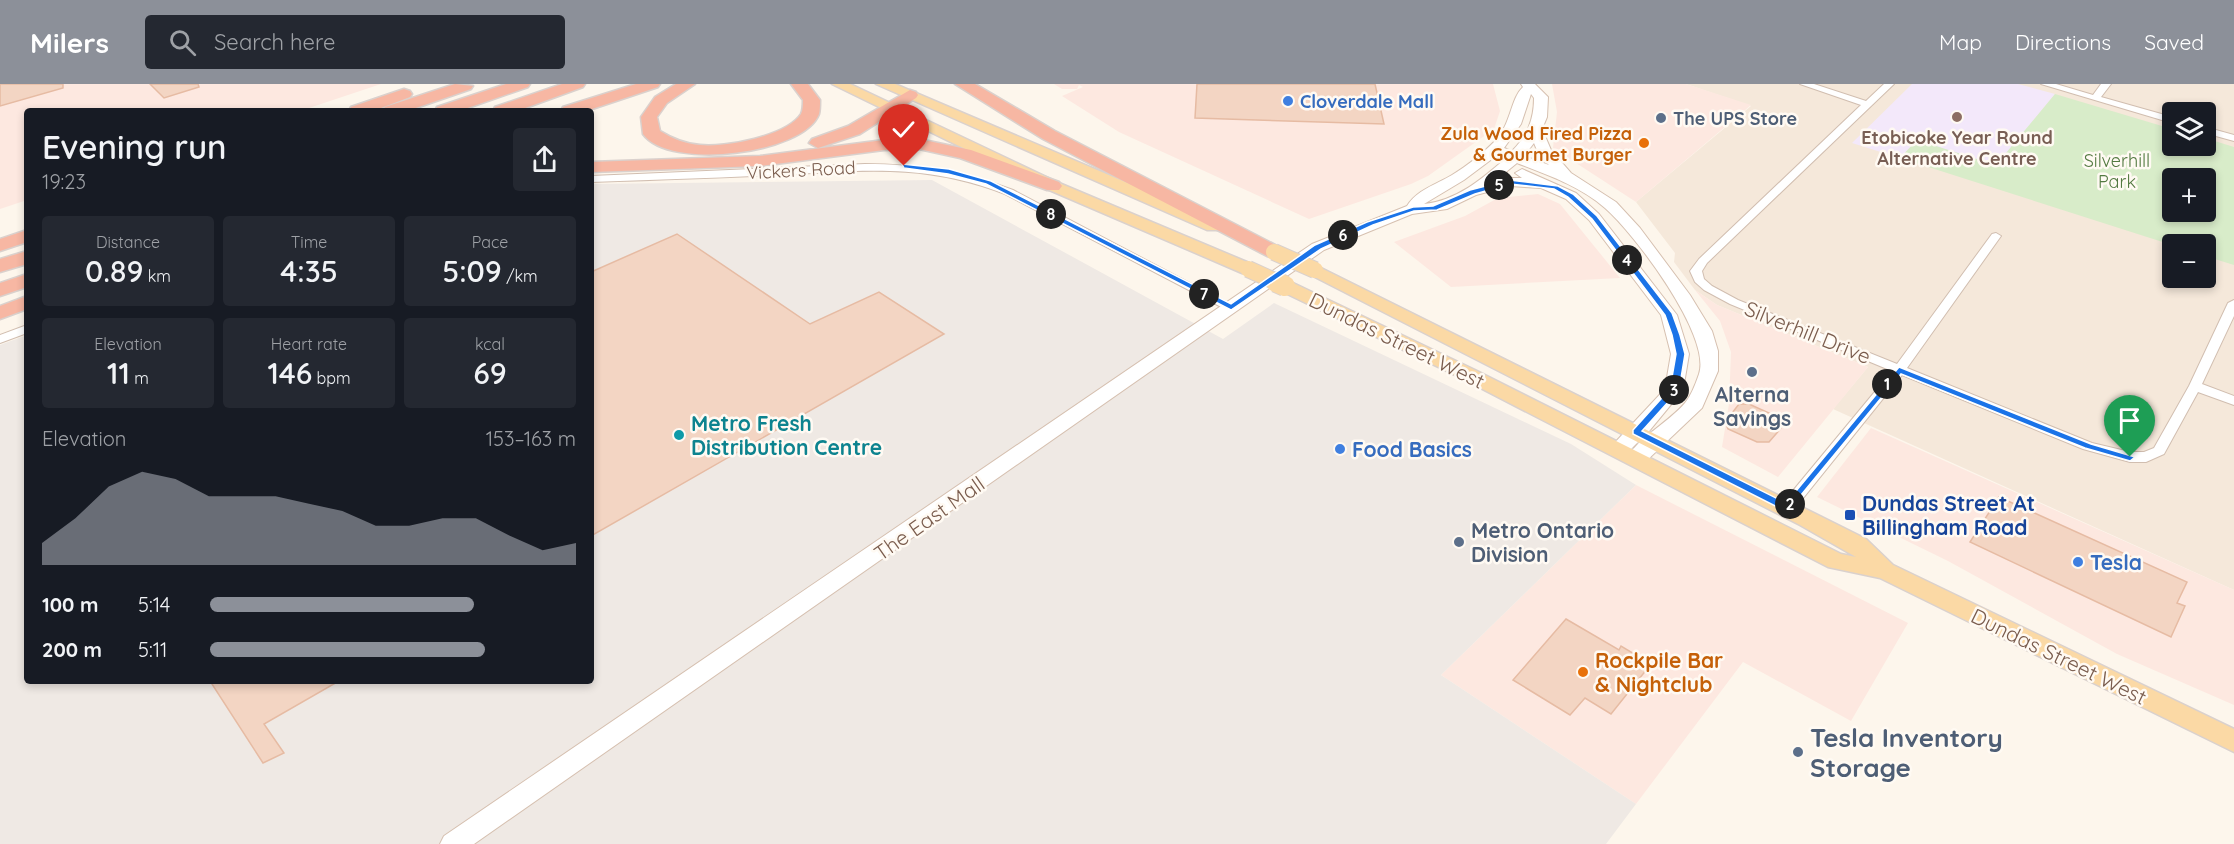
<!DOCTYPE html>
<html lang="en">
<head>
<meta charset="utf-8">
<style>
  body { margin:0; font-family:Quicksand,sans-serif; background:#242831; color:#f1f3f6; height:100vh; display:flex; flex-direction:column; font-size:22px; white-space:nowrap }
  * { box-sizing:border-box; margin:0 }
  p { font-size:20px; color:#9ea1a6 }
  .icon { flex:none; width:33px; height:33px; fill:none; stroke:currentColor; stroke-width:2; stroke-linecap:round; stroke-linejoin:round }
  .map { position:relative; flex:1; overflow:hidden }
  .sheet { position:absolute; left:24px; top:24px; width:570px; height:576px; display:flex; flex-direction:column; background:#171b24; border-radius:6px; box-shadow:0 3px 9px #0003 }
  .sheet>* { flex:none }
  .controls { position:absolute; left:2162px; top:18px; display:grid; gap:12px }
  .controls a { display:grid; place-items:center; width:54px; height:54px; border-radius:6px; background:#171b24; box-shadow:0 3px 9px #0003; font-size:30px }
  .pin { position:absolute; display:grid; place-items:center; width:51px; height:51px; color:#fff; margin:-62px -26px; border-radius:50% 50% 50% 0; rotate:-45deg; box-shadow:0 0 6px #0007 }
  .pin .icon { rotate:45deg }
  .km { position:absolute; width:30px; height:30px; margin:-15px; border-radius:50%; background:#222; color:#fff; font-size:16px; line-height:30px; text-align:center }
  .round { display:grid; place-items:center; flex:none; width:63px; height:63px; border-radius:6px; background:#242831 }
  .summary { display:flex; align-items:center; justify-content:space-between; height:102px; padding:0 18px }
  h1 { font-size:33px; font-weight:600; line-height:45px }
  .metrics { display:grid; grid-template-columns:repeat(3,1fr); gap:9px; height:102px; padding:6px 18px }
  .metrics div { display:grid; align-content:center; border-radius:6px; background:#242831; text-align:center }
  .metrics b { font-size:30px; font-weight:600 }
  .metrics small { font-size:16px; font-weight:400 }
  .metrics p { font-size:16px }
  .chart { height:168px; padding:12px 18px }
  .chart p { display:flex; justify-content:space-between }
  .chart svg { width:100%; height:108px; margin-top:6px; fill:#8c9099; opacity:.7 }
  ul { padding:0 18px; list-style:none; font-size:20px }
  li { display:grid; grid-template-columns:96px 72px 1fr; align-items:center; height:45px }
  li i { height:15px; border-radius:8px; background:#8c9099 }
  header { display:flex; align-items:center; gap:36px; box-sizing:border-box; height:84px; padding:0 30px; background:#8c9099; color:#fff }
  header strong { font-size:28px }
  nav { display:flex; gap:33px; margin-inline-start:auto; font-size:21px }
  .search { width:420px; height:54px; background:#242831; display:flex; align-items:center; gap:15px; box-sizing:border-box; padding:0 21px; border-radius:6px; color:#9ea1a6; font-size:22px }
  .map>svg:first-child { display:block }
</style>
</head>
<body>
<header>
<strong>Milers</strong>
<div class="search"><svg class="icon" aria-label="search" viewBox="0 0 24 24"><circle cx="10" cy="10" r="6"/><path d="M15 15l6 6"/></svg>Search here</div>
<nav><a>Map</a><a>Directions</a><a>Saved</a></nav>
</header>
<div class="map">
<svg width="2234" height="760" viewBox="0 0 2234 760">
  <rect width="100%" height="100%" fill="#fdf6ec"/>
  <!-- residential -->
  <path fill="#f5e8da" fill-rule="evenodd" d="M 1686,0 L 2234,0 L 2234,506 L 1833,325 L 1868,283 L 1717,221 L 1695,206 L 1674,178 L 1675,169 L 1636,118 L 1751,22 ZM 2172,28 L 2205,28 L 2205,62 L 2172,62 ZM 2172,94 L 2205,94 L 2205,128 L 2172,128 ZM 2172,160 L 2205,160 L 2205,194 L 2172,194 Z"/>
  <!-- commercial -->
  <path fill="#fde8e0" d="M 0,0 L 381,0 L 300,27 L 27,27 L 27,116 L 0,125 Z
    M 1054,0 L 1493,0 L 1500,27 L 1494,45 L 1428,92 L 1411,100 L 1309,135 L 1119,48 L 1062,12 L 1083,3 L 1079,1 L 1077,5 L 1062,5 Z
    M 1552,0 L 1686,0 L 1751,21 L 1636,118 L 1553,64 L 1557,28 Z
    M 1538,110 L 1560,120 L 1620,194 L 1451,203 L 1394,158 L 1465,132 L 1498,114 Z
    M 1695,206 L 1717,221 L 1868,283 L 1778,393 L 1722,363 L 1729,320 L 1731,268 L 1720,237 Z
    M 1871,344 L 2234,506 L 2234,621 L 2117,570 L 1948,477 L 1817,413 Z
    M 1636,401 L 1908,539 L 1851,637 L 1743,578 L 1636,720 L 1441,591 Z"/>
  <!-- industrial -->
  <path fill="#efe9e4" d="M 932,96 L 1223,255 L 1274,219 L 1571,360 L 1636,401 L 1441,591 L 1636,720 L 1606,760 L 0,760 L 0,261 L 27,251 L 27,597 L 591,597 L 591,100 Z"/>
  <!-- education -->
  <path fill="#f3e8fa" d="M 1912,0 L 2018,0 L 2055,10 L 1996,82 L 1917,56 L 1900,74 L 1852,59 Z"/>
  <!-- green -->
  <path fill="#d8ecc9" fill-rule="evenodd" d="M 2055,10 L 2172,45 L 2172,62 L 2205,62 L 2205,54 L 2234,63 L 2234,181 L 2205,172 L 2205,160 L 2172,161 L 1900,74 L 1917,56 L 1996,81 ZM 2172,94 L 2205,94 L 2205,128 L 2172,128 Z"/>
  <!-- building -->
  <path fill="#f3d5c3" stroke="#e6bba3" stroke-width="1.5" d="M 0,0 L 63,0 L 63,4 L 0,22 Z
    M 150,0 L 198,0 L 199,3 L 164,14 Z
    M 1197,0 L 1375,0 L 1384,40 L 1195,34 Z
    M 677,150 L 810,240 L 879,208 L 944,250 L 591,452 L 591,188 Z
    M 1739,320 L 1749,320 L 1778,333 L 1783,342 L 1769,358 L 1757,358 L 1728,345 L 1725,338 Z
    M 1999,413 L 2187,498 L 2177,519 L 2185,522 L 2171,553 L 1970,458 Z
    M 1566,535 L 1619,566 L 1621,562 L 1651,580 L 1611,630 L 1585,614 L 1570,631 L 1513,596 Z
    M 210,597 L 339,597 L 264,640 L 284,669 L 263,679 Z"/>
  <g fill="none" stroke-linecap="round" stroke-linejoin="round">
    <defs>
      <path id="minor" d="M 1800,0 L 1814,0 L 1866,17 L 1884,0 L 1894,0 L 1707,179 L 1702,187 L 1704,195 L 1712,202 L 1738,216 L 1897,280 L 1992,150 L 1996,149 L 2001,152 L 1907,284 L 2092,359 L 2130,368 L 2144,368 L 2154,364 L 2189,302 L 2228,219 L 2234,216 L 2234,232 L 2202,300 L 2234,312 L 2234,321 L 2198,308 L 2164,370 L 2146,378 L 2130,378 L 2083,365 L 1902,291 L 1792,428 L 1782,428 L 1780,424 L 1782,420 L 1892,287 L 1730,220 L 1704,206 L 1695,198 L 1690,187 L 1699,175 L 1861,21 Z
        M 2041,0 L 2056,0 L 2093,11 L 2101,0 L 2111,0 L 2101,13 L 2172,33 L 2172,39 Z
        M 2205,43 L 2234,51 L 2234,57 L 2205,49 Z
        M 865,80 C 917,80 964,87 1013,106 L 1237,224 L 1235,226 L 1227,226 L 1005,110 C 923,78 860,87 775,91 C 713,94 652,96 591,98 L 591,92 Z
        M 27,241 L 27,249 L 0,259 L 0,251 Z"/>
      <path id="secondary" d="M 1521,0 L 1535,0 L 1548,13 L 1547,33 L 1542,45 L 1551,66 L 1571,89 L 1616,118 L 1640,144 L 1690,211 L 1712,247 L 1718,267 L 1718,287 L 1702,324 L 1643,380 L 1629,380 L 1626,375 C 1640,352 1668,339 1685,319 C 1691,312 1696,299 1699,290 C 1712,252 1634,149 1605,124 C 1580,102 1548,91 1517,79 L 1495,97 L 1509,94 L 1522,94 L 1515,89 L 1522,85 L 1576,109 L 1599,130 L 1677,231 L 1689,270 L 1683,306 L 1650,346 L 1625,371 L 1611,371 L 1608,366 L 1665,305 L 1671,270 L 1661,231 L 1589,136 L 1566,115 L 1541,104 L 1510,102 L 1476,111 L 1447,125 L 1412,130 L 1324,166 L 474,760 L 440,760 L 444,752 L 1312,160 L 1407,122 C 1417,106 1435,101 1452,91 C 1467,82 1482,70 1494,58 C 1512,40 1510,15 1523,3 ZM 1531,10 L 1534,14 C 1534,36 1527,52 1512,67 L 1504,64 L 1521,40 ZM 1534,59 L 1539,71 L 1549,81 L 1524,72 ZM 1496,72 L 1505,75 C 1482,95 1456,117 1424,120 L 1464,96 Z"/>
      <path id="primary" d="M 832,0 L 850,0 L 1059,99 L 1254,181 L 1257,185 L 1248,190 L 1242,189 L 1047,105 Z
        M 876,0 L 895,0 L 1219,138 L 1221,142 L 1219,146 L 1207,146 Z
        M 1315,181 L 1866,455 L 1893,481 L 2234,645 L 2234,668 L 1880,494 L 1828,483 L 1463,295 L 1279,206 L 1276,202 L 1285,197 L 1291,198 L 1477,287 L 1841,470 L 1856,473 L 1800,441 L 1309,190 L 1306,186 L 1309,182 Z"/>
      <path id="motorway" d="M 455,0 L 473,2 L 471,5 L 407,27 L 383,27 L 385,23 Z
        M 506,0 L 530,0 L 528,3 L 459,27 L 435,27 L 437,23 Z
        M 562,0 L 585,0 L 583,3 L 517,27 L 493,27 L 495,23 Z
        M 636,0 L 660,0 L 658,3 L 586,27 L 561,27 L 563,23 Z
        M 676,0 L 695,0 L 667,19 L 657,33 L 660,47 C 673,55 686,60 700,61 C 724,64 787,52 801,30 C 803,26 803,20 803,16 L 791,0 L 808,0 L 820,16 C 820,20 820,26 819,30 C 804,70 670,87 643,50 L 641,33 L 655,13 Z
        M 955,0 L 975,0 L 1055,47 L 1281,164 L 1284,168 L 1274,174 L 1267,172 L 1043,55 Z
        M 404,5 L 410,7 L 412,10 L 410,13 L 373,27 L 349,27 L 351,23 Z
        M 910,6 L 916,8 L 918,11 L 916,14 L 860,50 L 818,64 L 809,59 L 812,55 L 848,42 Z
        M 919,55 L 971,66 L 1059,98 L 1062,102 L 1059,106 L 1047,106 L 960,74 L 919,65 L 884,66 L 760,82 L 591,88 L 591,78 L 760,72 L 884,56 Z
        M 27,146 L 27,158 L 0,167 L 0,155 Z
        M 27,167 L 27,180 L 0,188 L 0,175 Z
        M 27,190 L 27,203 L 0,212 L 0,199 Z
        M 27,212 L 27,225 L 0,235 L 0,222 Z"/>
    </defs>
    <!-- minor casing -->
    <use href="#minor" stroke="#d1beb0" stroke-width="2"/>
    <!-- secondary casing -->
    <use href="#secondary" stroke="#d6c0b0" stroke-width="2"/>
    <!-- primary casing -->
    <use href="#primary" stroke="#dad1cd" stroke-width="3"/>
    <!-- motorway casing -->
    <use href="#motorway" stroke="#dad1cd" stroke-width="3"/>
    <!-- minor -->
    <use href="#minor" fill="#fff" fill-rule="evenodd"/>
    <!-- secondary -->
    <use href="#secondary" fill="#fff" fill-rule="evenodd"/>
    <!-- primary -->
    <use href="#primary" fill="#fbd9a5" fill-rule="evenodd"/>
    <!-- motorway -->
    <use href="#motorway" fill="#f7b7a3" fill-rule="evenodd"/>
    <defs>
      <path id="primary-bridge-far1" d="M 1274,168 L 1315,186
        M 1248,185 L 1279,199"/>
      <path id="primary-bridge" d="M 1276,198 L 1285,202"/>
    </defs>
    <!-- primary-bridge-far1 casing -->
    <use href="#primary-bridge-far1" stroke="#dad1cd" stroke-width="18" stroke-linecap="butt"/>
    <!-- primary-bridge casing -->
    <use href="#primary-bridge" stroke="#dad1cd" stroke-width="22" stroke-linecap="butt"/>
    <!-- primary-bridge-far1 -->
    <use href="#primary-bridge-far1" stroke="#fbd9a5" stroke-width="16"/>
    <!-- primary-bridge -->
    <use href="#primary-bridge" stroke="#fbd9a5" stroke-width="20"/>
  </g>
  <!-- route -->
  <path fill="#1a73e8" stroke="#fff" stroke-width="1.5" d="M 902,80 L 949,85 L 991,97 L 1231,220 L 1315,161 L 1367,138 L 1413,123 L 1433,122 L 1470,106 L 1509,96 L 1558,102 L 1573,110 L 1597,132 L 1672,229 L 1680,251 L 1685,270 L 1679,306 L 1642,347 L 1786,419 L 1899,283 L 2091,360 L 2135,373 L 2130,377 L 2085,364 L 1901,290 L 1787,428 L 1633,350 L 1633,346 L 1670,305 L 1676,270 L 1672,251 L 1665,231 L 1592,135 L 1568,113 L 1554,105 L 1510,100 L 1475,110 L 1437,126 L 1414,127 L 1373,141 L 1321,165 L 1231,226 L 986,100 L 948,90 L 904,84 Z"/>
  <!-- markers -->
  <g fill="#3f7fe0" stroke="#fffaf3" stroke-width="2">
    <circle cx="1288" cy="17" r="6"/>
    <circle cx="1340" cy="365" r="6"/>
    <circle cx="2078" cy="478" r="6"/>
  </g>
  <circle fill="#8d6e63" stroke="#fffaf3" stroke-width="2" cx="1957" cy="33" r="6"/>
  <g fill="#5c6f8a" stroke="#fffaf3" stroke-width="2">
    <circle cx="1661" cy="34" r="6"/>
    <circle cx="1752" cy="288" r="6"/>
    <circle cx="1459" cy="458" r="6"/>
    <circle cx="1798" cy="668" r="6"/>
  </g>
  <g fill="#e8710a" stroke="#fffaf3" stroke-width="2">
    <circle cx="1644" cy="59" r="6"/>
    <circle cx="1583" cy="588" r="6"/>
  </g>
  <circle fill="#0f9aa8" stroke="#fffaf3" stroke-width="2" cx="679" cy="351" r="6"/>
  <rect fill="#1a4fb4" stroke="#fffaf3" stroke-width="2" x="1844" y="425" width="12" height="12" rx="3"/>
  <g text-anchor="middle" dominant-baseline="central" stroke-width="5" stroke-linejoin="round" paint-order="stroke">
    <!-- far-shop labels -->
    <g font-size="18" font-weight="bold" fill="#366cbe" stroke="#fffaf3" text-anchor="start">
      <text x="1300" y="17">Cloverdale Mall</text>
    </g>
    <!-- far-service labels -->
    <g font-size="18" font-weight="bold" fill="#4e5e75" stroke="#fffaf3" text-anchor="start">
      <text x="1673" y="34">The UPS Store</text>
    </g>
    <!-- far-food labels -->
    <g font-size="18" font-weight="bold" fill="#c56008" stroke="#fffaf3" text-anchor="end">
      <text x="1632" y="49">Zula Wood Fired Pizza<tspan x="1632" dy="21">&amp; Gourmet Burger</tspan></text>
    </g>
    <!-- far-education labels -->
    <g font-size="18" font-weight="bold" fill="#785e54" stroke="#fffaf3">
      <text x="1957" y="53">Etobicoke Year Round<tspan x="1957" dy="21">Alternative Centre</tspan></text>
    </g>
    <!-- far-park labels -->
    <g font-size="18" fill="#537a41" stroke="#fffaf3">
      <text x="2117" y="76">Silverhill<tspan x="2117" dy="21">Park</tspan></text>
    </g>
    <!-- far-street labels -->
    <g font-size="18" fill="#7a5c4d" stroke="#fffaf3">
      <text transform="translate(801 86) rotate(-3)">Vickers Road</text>
    </g>
    <!-- street labels -->
    <g font-size="21" fill="#7a5c4d" stroke="#fffaf3">
      <text transform="translate(1808 248) rotate(22)">Silverhill Drive</text>
      <text transform="translate(1397 256) rotate(26)">Dundas Street West</text>
      <text transform="translate(929 434) rotate(-35)">The East Mall</text>
      <text transform="translate(2059 572) rotate(26)">Dundas Street West</text>
    </g>
    <!-- service labels -->
    <g font-size="21" font-weight="bold" fill="#4e5e75" stroke="#fffaf3">
      <text x="1752" y="310">Alterna<tspan x="1752" dy="24">Savings</tspan></text>
      <text x="1471" y="446" text-anchor="start">Metro Ontario<tspan x="1471" dy="24">Division</tspan></text>
    </g>
    <!-- culture labels -->
    <g font-size="21" font-weight="bold" fill="#0d838f" stroke="#fffaf3" text-anchor="start">
      <text x="691" y="339">Metro Fresh<tspan x="691" dy="24">Distribution Centre</tspan></text>
    </g>
    <!-- shop labels -->
    <g font-size="21" font-weight="bold" fill="#366cbe" stroke="#fffaf3" text-anchor="start">
      <text x="1352" y="365">Food Basics</text>
      <text x="2090" y="478">Tesla</text>
    </g>
    <!-- transit labels -->
    <g font-size="21" font-weight="bold" fill="#164399" stroke="#fffaf3" text-anchor="start">
      <text x="1862" y="419">Dundas Street At<tspan x="1862" dy="24">Billingham Road</tspan></text>
    </g>
    <!-- food labels -->
    <g font-size="21" font-weight="bold" fill="#c56008" stroke="#fffaf3" text-anchor="start">
      <text x="1595" y="576">Rockpile Bar<tspan x="1595" dy="24">&amp; Nightclub</tspan></text>
    </g>
    <!-- near-service labels -->
    <g font-size="26" font-weight="bold" fill="#4e5e75" stroke="#fffaf3" text-anchor="start">
      <text x="1810" y="653">Tesla Inventory<tspan x="1810" dy="30">Storage</tspan></text>
    </g>
  </g>
</svg>
<div class="controls">
<a><svg class="icon" aria-label="layers" viewBox="0 0 24 24"><path d="M12 4l9 5-9 5-9-5zM3 14l9 5 9-5"/></svg></a>
<a>+</a>
<a>−</a>
</div>
<div class="pin" style="left:2130px;top:373px;background:#1e9e55"><svg class="icon" aria-label="arrive" viewBox="0 0 24 24"><path d="M6 21V4h12l-3 4 3 4H6"/></svg></div>
<div class="pin" style="left:904px;top:82px;background:#d93025"><svg class="icon" aria-label="check" viewBox="0 0 24 24"><path d="M5 12l5 5 9-10"/></svg></div>
<b class="km" style="left:1887px;top:300px">1</b>
<b class="km" style="left:1790px;top:420px">2</b>
<b class="km" style="left:1674px;top:306px">3</b>
<b class="km" style="left:1627px;top:176px">4</b>
<b class="km" style="left:1499px;top:101px">5</b>
<b class="km" style="left:1343px;top:151px">6</b>
<b class="km" style="left:1204px;top:210px">7</b>
<b class="km" style="left:1051px;top:130px">8</b>
<section class="sheet">
<div class="summary"><div><h1>Evening run</h1><p>19:23</p></div><a class="round"><svg class="icon" aria-label="share" viewBox="0 0 24 24"><path d="M12 15V3M7 8l5-5 5 5M5 13v7h14v-7"/></svg></a></div>
<div class="metrics">
<div><p>Distance</p><b>0.89<small> km</small></b></div>
<div><p>Time</p><b>4:35</b></div>
<div><p>Pace</p><b>5:09<small> /km</small></b></div>
</div>
<div class="metrics">
<div><p>Elevation</p><b>11<small> m</small></b></div>
<div><p>Heart rate</p><b>146<small> bpm</small></b></div>
<div><p>kcal</p><b>69</b></div>
</div>
<div class="chart"><p><span>Elevation</span>153–163 m</p>
<svg viewBox="0 0 160 44" preserveAspectRatio="none"><path d="M0 44V35L10 25L20 12L30 6L40 9L50 16L60 16L70 16L80 19L90 22L100 28L110 28L120 25L130 25L140 32L150 38L160 35V44z"/></svg>
</div>
<ul>
<li><b>100 m</b>5:14<i style="width:72%"></i></li>
<li><b>200 m</b>5:11<i style="width:75%"></i></li>
</ul>
</section>
</div>
</body>
</html>
